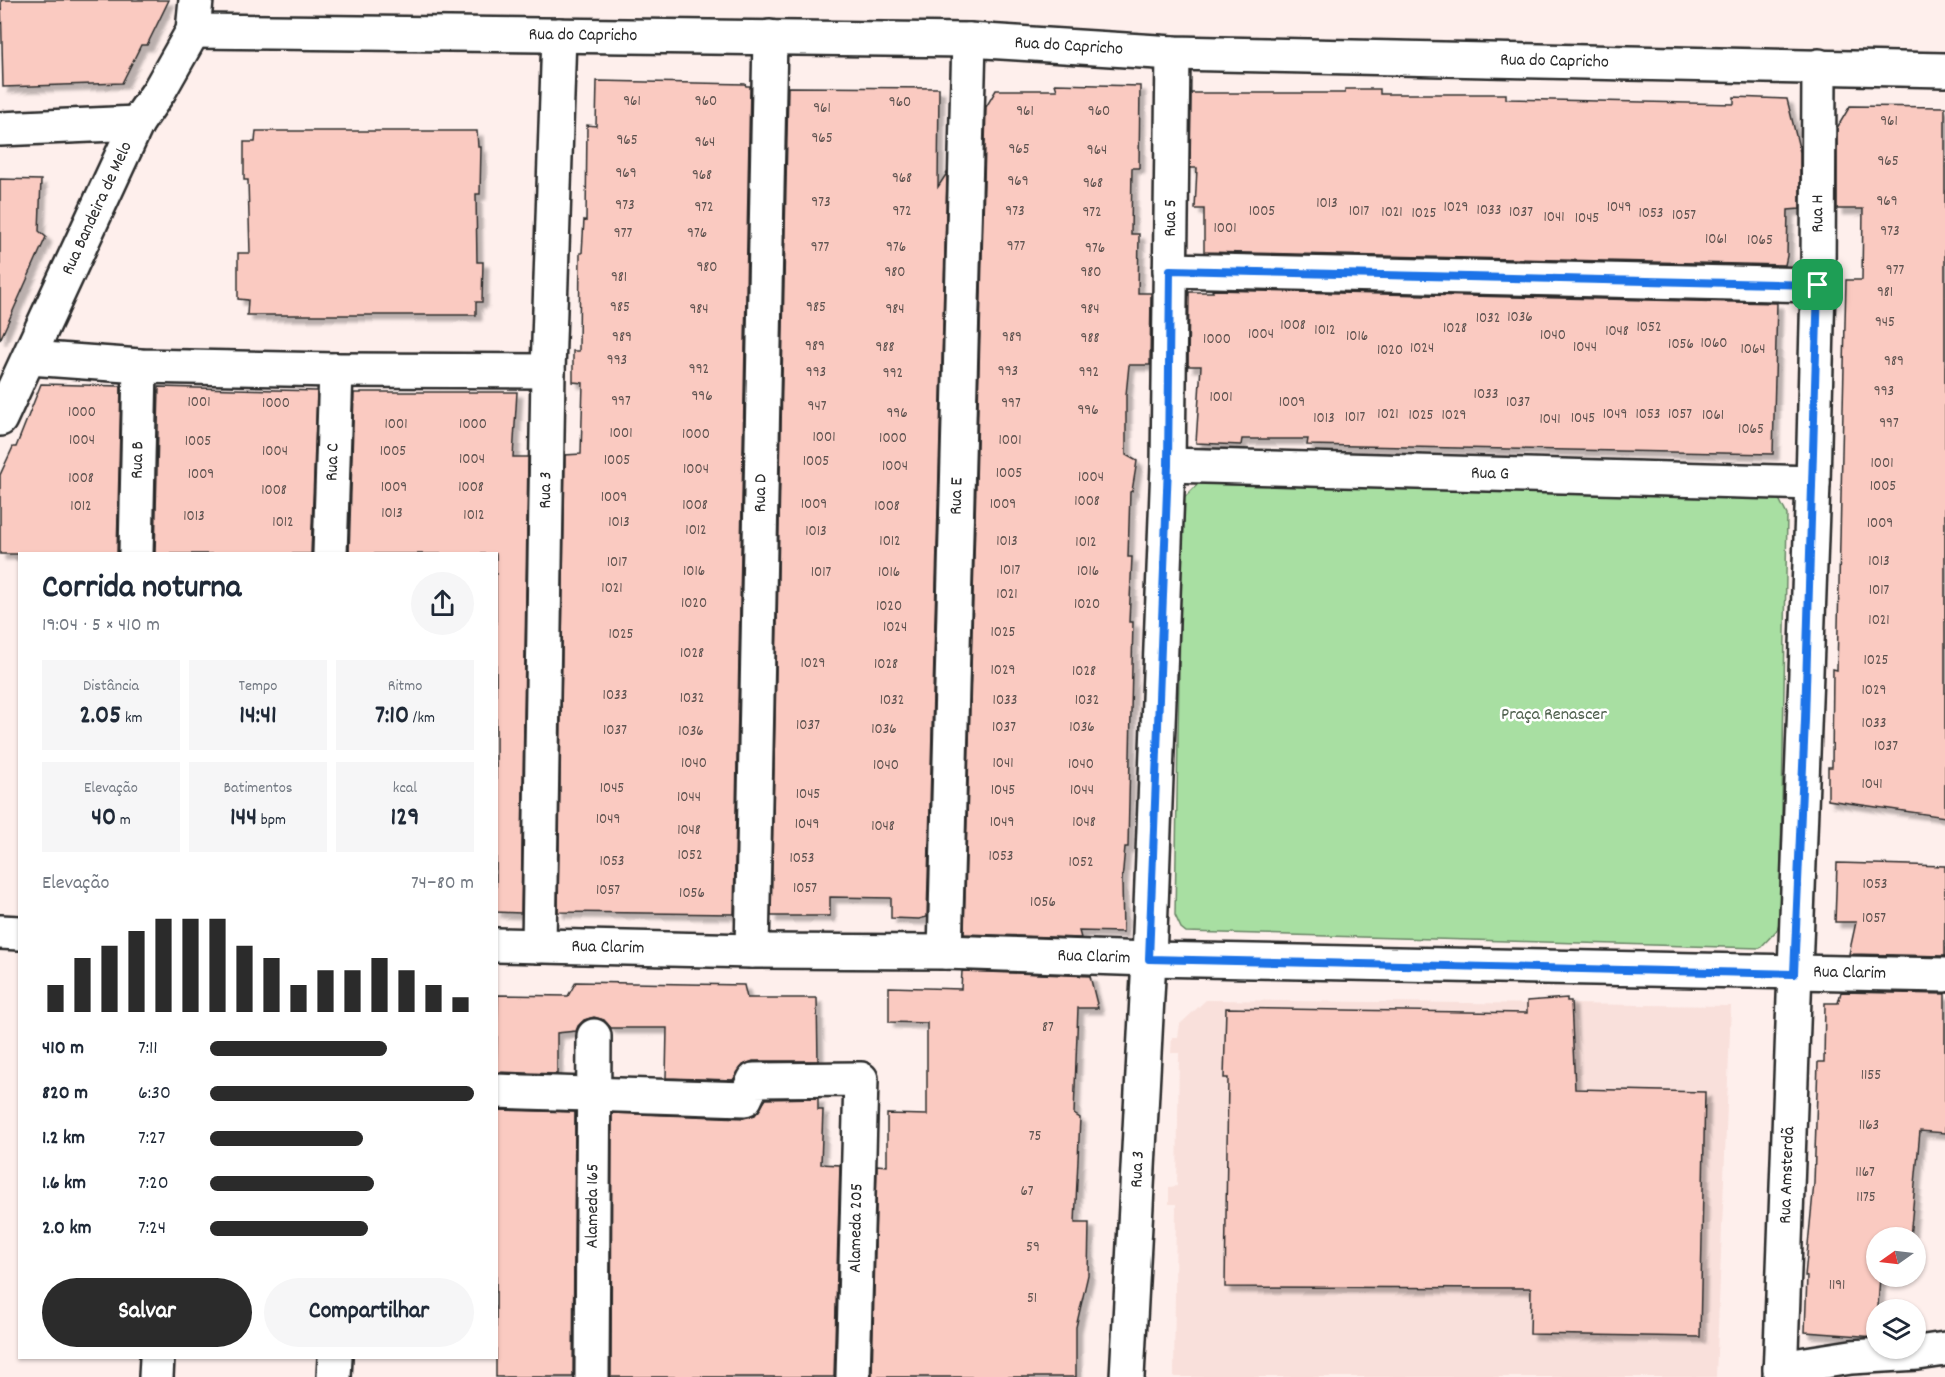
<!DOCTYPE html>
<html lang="pt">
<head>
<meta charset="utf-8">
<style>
  body { margin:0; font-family:Dekko,sans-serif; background:#f6f6f7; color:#1f2937; height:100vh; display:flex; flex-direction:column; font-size:22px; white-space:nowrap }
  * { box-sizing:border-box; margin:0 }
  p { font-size:20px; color:#747a83 }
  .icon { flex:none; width:33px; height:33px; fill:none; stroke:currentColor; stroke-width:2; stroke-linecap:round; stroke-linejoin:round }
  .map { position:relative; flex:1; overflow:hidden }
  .drawer { position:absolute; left:18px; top:552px; width:480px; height:807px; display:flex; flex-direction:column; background:#fff; border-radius:0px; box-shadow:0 2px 4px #0004 }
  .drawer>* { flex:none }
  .needle { width:39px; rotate:256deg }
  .controls { position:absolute; left:1866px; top:1227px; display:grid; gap:12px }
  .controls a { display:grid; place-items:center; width:60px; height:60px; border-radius:50%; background:#fff; box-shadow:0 2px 4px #0004; font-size:30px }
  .pin { position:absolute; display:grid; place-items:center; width:51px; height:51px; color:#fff; margin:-26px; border-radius:12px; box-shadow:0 3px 9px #0006 }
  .round { display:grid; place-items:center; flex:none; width:63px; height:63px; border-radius:32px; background:#f6f6f7 }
  .headline { display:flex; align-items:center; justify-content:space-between; height:102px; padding:0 24px }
  h1 { font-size:33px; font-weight:800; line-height:45px }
  .stats { display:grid; grid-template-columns:repeat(3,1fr); gap:9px; height:102px; padding:6px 24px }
  .stats div { display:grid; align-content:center; border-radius:0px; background:#f6f6f7; text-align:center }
  .stats b { font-size:26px; font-weight:800 }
  .stats small { font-size:16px; font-weight:400 }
  .stats p { font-size:16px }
  .chart { height:168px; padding:12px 24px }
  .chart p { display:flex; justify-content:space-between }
  .chart svg { width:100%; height:108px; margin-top:6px; stroke:#2b2b2b; stroke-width:6 }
  .primary-button { display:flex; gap:12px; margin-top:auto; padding:12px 24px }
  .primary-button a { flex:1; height:69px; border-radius:36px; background:#2b2b2b; color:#fff; font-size:24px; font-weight:800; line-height:69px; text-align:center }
  .primary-button a+a { background:#f6f6f7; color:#1f2937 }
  ul { padding:0 24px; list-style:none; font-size:20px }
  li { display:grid; grid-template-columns:96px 72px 1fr; align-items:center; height:45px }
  li i { height:15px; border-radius:8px; background:#2b2b2b }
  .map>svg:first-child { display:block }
</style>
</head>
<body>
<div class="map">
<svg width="1945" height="1377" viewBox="0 0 1945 1377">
  <defs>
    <filter id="shadow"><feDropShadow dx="5.5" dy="5.5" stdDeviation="1.5" flood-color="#0004"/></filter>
  </defs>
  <rect width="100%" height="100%" fill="#feefec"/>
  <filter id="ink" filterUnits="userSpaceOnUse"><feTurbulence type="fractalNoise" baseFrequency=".0167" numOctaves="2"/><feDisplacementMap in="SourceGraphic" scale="12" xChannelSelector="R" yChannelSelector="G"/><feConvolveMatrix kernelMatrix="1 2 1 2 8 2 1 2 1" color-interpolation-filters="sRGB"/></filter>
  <g filter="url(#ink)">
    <!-- built -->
    <path fill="#f9e0db" d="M 1206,1000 L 1731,1006 L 1716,1377 L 1174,1377 L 1176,1204 L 1169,1204 L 1169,1187 L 1177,1186 L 1179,1053 L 1171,1053 L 1172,1037 L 1178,1037 L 1180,1024 Z"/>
    <!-- green -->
    <path fill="#a8dfa2" stroke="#6a8566" stroke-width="1.5" d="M 1202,480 L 1768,492 L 1779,499 L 1787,515 L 1780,923 L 1777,930 L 1760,948 L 1186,932 L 1181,928 L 1175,915 L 1182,500 Z"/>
    <!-- building -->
    <path fill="#facac1" stroke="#2b2b2b" stroke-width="1.5" filter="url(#shadow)" d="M 1,0 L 169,0 L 147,45 L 141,45 L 122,83 L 3,87 Z
      M 597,81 L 745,84 L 746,86 L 750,86 L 734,914 L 558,912 L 565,455 L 581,454 L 583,383 L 573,382 L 573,351 L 579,351 L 580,253 L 582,253 L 584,220 L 586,221 L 587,125 L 596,126 Z
      M 1055,84 L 1140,86 L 1139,168 L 1132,168 L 1131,234 L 1139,234 L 1138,293 L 1151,293 L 1150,365 L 1129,365 L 1126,395 L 1126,455 L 1137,461 L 1132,491 L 1130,492 L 1128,557 L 1132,557 L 1129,622 L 1133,622 L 1128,847 L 1125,847 L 1122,881 L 1123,932 L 1079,931 L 1081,938 L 964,934 L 986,107 L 996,90 L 1057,90 Z
      M 788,87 L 939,88 L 938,187 L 947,173 L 927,917 L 919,919 L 891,918 L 891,898 L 830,897 L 830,916 L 771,916 Z
      M 1345,89 L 1380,89 L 1380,94 L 1506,94 L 1506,99 L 1734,104 L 1734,97 L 1787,99 L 1800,152 L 1800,209 L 1788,210 L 1787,256 L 1785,265 L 1204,252 L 1204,209 L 1195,209 L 1197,168 L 1190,168 L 1191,93 L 1345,93 Z
      M 1850,106 L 1945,107 L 1945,817 L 1828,800 L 1828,767 L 1832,767 L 1833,669 L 1837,670 L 1846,280 L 1862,280 L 1863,209 L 1837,209 L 1837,128 Z
      M 256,131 L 477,131 L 478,147 L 481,147 L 480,194 L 476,194 L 477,262 L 483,262 L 482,302 L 476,302 L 476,315 L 247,315 L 248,300 L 238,299 L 238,253 L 250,253 L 248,180 L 244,180 L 244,142 L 255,142 Z
      M 0,179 L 41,180 L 39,231 L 46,237 L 0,340 Z
      M 1212,290 L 1777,303 L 1773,454 L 1307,445 L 1308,439 L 1242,439 L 1241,445 L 1196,443 L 1201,366 L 1188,366 L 1189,292 L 1213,292 Z
      M 41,384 L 121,386 L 117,554 L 0,554 L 0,475 L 13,447 L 16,447 Z
      M 159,387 L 317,391 L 311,554 L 155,554 Z
      M 361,392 L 517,392 L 513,457 L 528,457 L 521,913 L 496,912 L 496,554 L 349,554 L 354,393 L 361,393 Z
      M 1837,863 L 1945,866 L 1945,956 L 1849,954 L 1856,922 L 1835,922 Z
      M 962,971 L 1090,976 L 1098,1008 L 1078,1008 L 1074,1114 L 1080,1118 L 1075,1223 L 1089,1223 L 1088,1275 L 1076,1327 L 1076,1377 L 872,1377 L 877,1165 L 887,1166 L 887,1114 L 927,1115 L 927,1023 L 889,1022 L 889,987 L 961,989 Z
      M 576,982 L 744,985 L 747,998 L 817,998 L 818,1061 L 753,1061 L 743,1065 L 733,1080 L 666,1078 L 667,1028 L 611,1028 L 604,1020 L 594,1017 L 584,1020 L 578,1026 L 576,1031 L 557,1033 L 557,1074 L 496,1072 L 498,995 L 568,996 Z
      M 1841,992 L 1945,994 L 1945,1133 L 1920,1131 L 1910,1238 L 1876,1238 L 1876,1276 L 1880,1276 L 1876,1337 L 1805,1332 L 1807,1276 L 1805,1276 L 1814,1183 L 1818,1062 L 1824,1062 L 1825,1003 L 1838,1003 Z
      M 1567,998 L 1567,1001 L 1571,1001 L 1575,1089 L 1705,1092 L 1700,1337 L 1530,1334 L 1531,1288 L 1225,1287 L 1228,1078 L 1224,1078 L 1226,1008 L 1527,1013 L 1527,1001 Z
      M 818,1098 L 818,1110 L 823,1110 L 821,1164 L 840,1165 L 834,1377 L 611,1377 L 612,1113 L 744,1118 L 755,1115 L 766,1099 Z
      M 496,1110 L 575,1112 L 573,1377 L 496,1377 Z"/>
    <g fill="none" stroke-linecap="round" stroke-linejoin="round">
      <defs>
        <g id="minor">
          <path id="s1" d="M 193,31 L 969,40 L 1173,53 L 1945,70"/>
          <path d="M 0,129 L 137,123"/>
          <path d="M 1170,270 L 1818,285"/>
          <path d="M 30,358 L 140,366 L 336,370 L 548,371"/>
          <path id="s2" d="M 0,419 L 137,123 L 159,91 L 193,31 L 196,0"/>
          <path id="s3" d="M 1168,465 L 1813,483"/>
          <path id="s4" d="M 136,554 L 140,366"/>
          <path id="s5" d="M 330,554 L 336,370"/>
          <path d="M 0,932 L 20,933"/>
          <path id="s6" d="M 496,945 L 752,951 L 945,952 L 1149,959 L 1945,975"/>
          <path id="s7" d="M 539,946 L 548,371 L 559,35"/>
          <path id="s8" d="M 752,951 L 770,37"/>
          <path id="s9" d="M 945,952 L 969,40"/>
          <path d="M 496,1091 L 745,1099 L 754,1080 L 861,1079 L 853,1377"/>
          <path d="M 1780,1368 L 1851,1357 L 1918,1353 L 1945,1349"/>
          <path d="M 156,1377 L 157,1358"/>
          <path d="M 334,1377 L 335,1358"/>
          <path id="s10" d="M 592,1377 L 594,1036"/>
          <path id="s11" d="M 1127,1377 L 1149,959 L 1168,465 L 1173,53"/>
          <path id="s12" d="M 1780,1377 L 1813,483 L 1818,285 L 1819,66"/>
        </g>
      </defs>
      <!-- minor casing -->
      <use href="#minor" stroke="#2b2b2b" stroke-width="38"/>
      <!-- minor -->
      <use href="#minor" stroke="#fff" stroke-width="33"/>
    </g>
  </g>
  <g fill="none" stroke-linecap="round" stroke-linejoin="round" filter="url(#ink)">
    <defs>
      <path id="route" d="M 1170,270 L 1818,285 L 1805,720 L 1794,974 L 1149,959 L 1168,465 Z"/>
    </defs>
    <!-- route casing -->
    <use href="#route" stroke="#fff" stroke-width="12"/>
    <!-- route -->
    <use href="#route" stroke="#1a73e8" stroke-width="8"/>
  </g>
  <g text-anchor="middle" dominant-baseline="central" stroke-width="5" stroke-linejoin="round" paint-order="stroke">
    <!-- number labels -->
    <g font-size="15" fill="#5f5350">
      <text x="632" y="102">961</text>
      <text x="706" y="102">960</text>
      <text x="900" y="103">960</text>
      <text x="822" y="109">961</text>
      <text x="1025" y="112">961</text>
      <text x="1099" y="112">960</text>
      <text x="1889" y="122">961</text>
      <text x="822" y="139">965</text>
      <text x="627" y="141">965</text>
      <text x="705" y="143">964</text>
      <text x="1019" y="150">965</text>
      <text x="1097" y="151">964</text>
      <text x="1888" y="162">965</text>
      <text x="626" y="174">969</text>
      <text x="702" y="176">968</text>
      <text x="902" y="179">968</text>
      <text x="1018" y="182">969</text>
      <text x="1093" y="184">968</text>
      <text x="1887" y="202">969</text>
      <text x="821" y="203">973</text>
      <text x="1327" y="204">1013</text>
      <text x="625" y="206">973</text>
      <text x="704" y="208">972</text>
      <text x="1456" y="208">1029</text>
      <text x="1619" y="208">1049</text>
      <text x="1489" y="211">1033</text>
      <text x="902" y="212">972</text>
      <text x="1015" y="212">973</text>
      <text x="1262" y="212">1005</text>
      <text x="1359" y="212">1017</text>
      <text x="1092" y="213">972</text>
      <text x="1392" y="213">1021</text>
      <text x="1521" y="213">1037</text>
      <text x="1424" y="214">1025</text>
      <text x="1651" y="214">1053</text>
      <text x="1684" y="216">1057</text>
      <text x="1554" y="218">1041</text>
      <text x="1587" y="219">1045</text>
      <text x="1225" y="229">1001</text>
      <text x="1890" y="232">973</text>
      <text x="623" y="234">977</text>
      <text x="697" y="234">976</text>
      <text x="1716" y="240">1061</text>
      <text x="1760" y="241">1065</text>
      <text x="1016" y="247">977</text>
      <text x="820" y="248">977</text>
      <text x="896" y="248">976</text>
      <text x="1095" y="249">976</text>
      <text x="707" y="268">980</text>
      <text x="1895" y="271">977</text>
      <text x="895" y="273">980</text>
      <text x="1091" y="273">980</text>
      <text x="619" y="278">981</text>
      <text x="1885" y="293">981</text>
      <text x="620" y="308">985</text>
      <text x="816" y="308">985</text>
      <text x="699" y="310">984</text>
      <text x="895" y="310">984</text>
      <text x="1090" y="310">984</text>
      <text x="1520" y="318">1036</text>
      <text x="1488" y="319">1032</text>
      <text x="1885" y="323">945</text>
      <text x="1293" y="326">1008</text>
      <text x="1649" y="328">1052</text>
      <text x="1455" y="329">1028</text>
      <text x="1325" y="331">1012</text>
      <text x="1617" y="332">1048</text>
      <text x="1261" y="335">1004</text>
      <text x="1553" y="336">1040</text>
      <text x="1357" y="337">1016</text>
      <text x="622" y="338">989</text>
      <text x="1012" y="338">989</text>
      <text x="1090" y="339">988</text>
      <text x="1217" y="340">1000</text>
      <text x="1714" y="344">1060</text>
      <text x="1681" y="345">1056</text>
      <text x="815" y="347">989</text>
      <text x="885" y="348">988</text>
      <text x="1585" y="348">1044</text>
      <text x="1422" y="349">1024</text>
      <text x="1753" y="350">1064</text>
      <text x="1390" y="351">1020</text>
      <text x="617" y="361">993</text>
      <text x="1894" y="362">989</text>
      <text x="699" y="370">992</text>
      <text x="1008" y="372">993</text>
      <text x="816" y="373">993</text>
      <text x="1089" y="373">992</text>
      <text x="893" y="374">992</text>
      <text x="1884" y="392">993</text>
      <text x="1486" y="395">1033</text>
      <text x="702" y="397">996</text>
      <text x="1221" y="398">1001</text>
      <text x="621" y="402">997</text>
      <text x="199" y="403">1001</text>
      <text x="1292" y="403">1009</text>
      <text x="1518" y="403">1037</text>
      <text x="276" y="404">1000</text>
      <text x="1011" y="404">997</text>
      <text x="817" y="407">947</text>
      <text x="1088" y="411">996</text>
      <text x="82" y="413">1000</text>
      <text x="897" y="414">996</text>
      <text x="1388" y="415">1021</text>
      <text x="1615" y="415">1049</text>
      <text x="1648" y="415">1053</text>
      <text x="1680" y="415">1057</text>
      <text x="1421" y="416">1025</text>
      <text x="1454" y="416">1029</text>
      <text x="1713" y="416">1061</text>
      <text x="1355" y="418">1017</text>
      <text x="1324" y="419">1013</text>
      <text x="1583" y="419">1045</text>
      <text x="1550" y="420">1041</text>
      <text x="1889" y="424">997</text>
      <text x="396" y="425">1001</text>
      <text x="473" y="425">1000</text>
      <text x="1751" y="430">1065</text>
      <text x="621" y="434">1001</text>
      <text x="696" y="435">1000</text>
      <text x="824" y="438">1001</text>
      <text x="893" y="439">1000</text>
      <text x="82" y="441">1004</text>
      <text x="1010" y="441">1001</text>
      <text x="198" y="442">1005</text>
      <text x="275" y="452">1004</text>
      <text x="393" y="452">1005</text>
      <text x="472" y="460">1004</text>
      <text x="617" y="461">1005</text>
      <text x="816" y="462">1005</text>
      <text x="1882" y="464">1001</text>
      <text x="895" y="467">1004</text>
      <text x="696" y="470">1004</text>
      <text x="1009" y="474">1005</text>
      <text x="201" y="475">1009</text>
      <text x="1091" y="478">1004</text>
      <text x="81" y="479">1008</text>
      <text x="1883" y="487">1005</text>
      <text x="394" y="488">1009</text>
      <text x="471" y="488">1008</text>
      <text x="274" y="491">1008</text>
      <text x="614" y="498">1009</text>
      <text x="1087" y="502">1008</text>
      <text x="814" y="505">1009</text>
      <text x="1003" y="505">1009</text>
      <text x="695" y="506">1008</text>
      <text x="81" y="507">1012</text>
      <text x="887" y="507">1008</text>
      <text x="392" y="514">1013</text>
      <text x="474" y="516">1012</text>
      <text x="194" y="517">1013</text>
      <text x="283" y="523">1012</text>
      <text x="619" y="523">1013</text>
      <text x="1880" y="524">1009</text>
      <text x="696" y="531">1012</text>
      <text x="816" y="532">1013</text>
      <text x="890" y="542">1012</text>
      <text x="1007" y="542">1013</text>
      <text x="1086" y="543">1012</text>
      <text x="1879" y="562">1013</text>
      <text x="617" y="563">1017</text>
      <text x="1010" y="571">1017</text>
      <text x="694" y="572">1016</text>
      <text x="1088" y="572">1016</text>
      <text x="821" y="573">1017</text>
      <text x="889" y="573">1016</text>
      <text x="612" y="589">1021</text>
      <text x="1879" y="591">1017</text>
      <text x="1007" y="595">1021</text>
      <text x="694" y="604">1020</text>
      <text x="1087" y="605">1020</text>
      <text x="889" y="607">1020</text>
      <text x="1879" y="621">1021</text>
      <text x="895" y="628">1024</text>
      <text x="1003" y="633">1025</text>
      <text x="621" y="635">1025</text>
      <text x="692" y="654">1028</text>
      <text x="1876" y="661">1025</text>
      <text x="813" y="664">1029</text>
      <text x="886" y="665">1028</text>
      <text x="1003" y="671">1029</text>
      <text x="1084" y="672">1028</text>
      <text x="1874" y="691">1029</text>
      <text x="615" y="696">1033</text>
      <text x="692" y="699">1032</text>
      <text x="892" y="701">1032</text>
      <text x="1005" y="701">1033</text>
      <text x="1087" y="701">1032</text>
      <text x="1874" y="724">1033</text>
      <text x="808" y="726">1037</text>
      <text x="1004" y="728">1037</text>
      <text x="1082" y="728">1036</text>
      <text x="884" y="730">1036</text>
      <text x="615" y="731">1037</text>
      <text x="691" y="732">1036</text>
      <text x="1886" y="747">1037</text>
      <text x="694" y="764">1040</text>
      <text x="1003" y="764">1041</text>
      <text x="1081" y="765">1040</text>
      <text x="886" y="766">1040</text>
      <text x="1872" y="785">1041</text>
      <text x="612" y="789">1045</text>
      <text x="1003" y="791">1045</text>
      <text x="1082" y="791">1044</text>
      <text x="808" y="795">1045</text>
      <text x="689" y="798">1044</text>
      <text x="608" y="820">1049</text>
      <text x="1002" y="823">1049</text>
      <text x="1084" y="823">1048</text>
      <text x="807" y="825">1049</text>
      <text x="883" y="827">1048</text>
      <text x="689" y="831">1048</text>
      <text x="690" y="856">1052</text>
      <text x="1001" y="857">1053</text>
      <text x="802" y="859">1053</text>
      <text x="612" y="862">1053</text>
      <text x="1081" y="863">1052</text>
      <text x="1875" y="885">1053</text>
      <text x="805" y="889">1057</text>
      <text x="608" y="891">1057</text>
      <text x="692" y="894">1056</text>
      <text x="1043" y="903">1056</text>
      <text x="1874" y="919">1057</text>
      <text x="1048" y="1028">87</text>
      <text x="1871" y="1076">1155</text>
      <text x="1869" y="1126">1163</text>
      <text x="1035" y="1137">75</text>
      <text x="1865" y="1173">1167</text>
      <text x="1027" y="1192">67</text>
      <text x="1866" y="1198">1175</text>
      <text x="1033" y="1248">59</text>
      <text x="1837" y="1286">1191</text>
      <text x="1032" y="1299">51</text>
    </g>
    <!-- street labels -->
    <g font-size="18" fill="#2b2b2b" stroke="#fff">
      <text stroke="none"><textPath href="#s1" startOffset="390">Rua do Capricho</textPath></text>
      <text stroke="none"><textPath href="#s1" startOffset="876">Rua do Capricho</textPath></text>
      <text stroke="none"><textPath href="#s1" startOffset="1362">Rua do Capricho</textPath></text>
      <text stroke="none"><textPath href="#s2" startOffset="232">Rua Bandeira de Melo</textPath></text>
      <text stroke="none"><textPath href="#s12" startOffset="1164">Rua H</textPath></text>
      <text stroke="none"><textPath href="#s11" startOffset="1160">Rua 5</textPath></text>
      <text stroke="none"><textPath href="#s4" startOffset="94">Rua B</textPath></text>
      <text stroke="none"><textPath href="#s5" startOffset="92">Rua C</textPath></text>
      <text stroke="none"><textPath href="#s3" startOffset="322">Rua G</textPath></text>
      <text stroke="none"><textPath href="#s7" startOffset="456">Rua 3</textPath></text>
      <text stroke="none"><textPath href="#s8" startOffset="458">Rua D</textPath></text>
      <text stroke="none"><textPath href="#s9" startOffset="456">Rua E</textPath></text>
      <text stroke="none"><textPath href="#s6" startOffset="112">Rua Clarim</textPath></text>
      <text stroke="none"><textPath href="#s6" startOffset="598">Rua Clarim</textPath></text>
      <text stroke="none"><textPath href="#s6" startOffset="1354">Rua Clarim</textPath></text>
      <text stroke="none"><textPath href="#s11" startOffset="208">Rua 3</textPath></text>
      <text stroke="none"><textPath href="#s12" startOffset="202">Rua Amsterdã</textPath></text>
      <text stroke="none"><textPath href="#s10" startOffset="171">Alameda 165</textPath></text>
      <text transform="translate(857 1228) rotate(-89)">Alameda 205</text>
    </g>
    <!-- park labels -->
    <g font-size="18" fill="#50614f" stroke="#fff">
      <text x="1554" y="715">Praça Renascer</text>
    </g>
  </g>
</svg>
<div class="controls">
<a><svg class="needle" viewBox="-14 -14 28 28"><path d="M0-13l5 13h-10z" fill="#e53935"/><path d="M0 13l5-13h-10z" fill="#747a83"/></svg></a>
<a><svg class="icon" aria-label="layers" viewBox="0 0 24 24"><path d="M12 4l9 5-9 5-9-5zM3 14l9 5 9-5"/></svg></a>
</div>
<div class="pin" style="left:1818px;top:285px;background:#1e9e55"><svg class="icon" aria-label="arrive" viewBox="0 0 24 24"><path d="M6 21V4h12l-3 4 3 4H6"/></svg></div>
<section class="drawer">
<div class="headline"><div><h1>Corrida noturna</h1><p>19:04 · 5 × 410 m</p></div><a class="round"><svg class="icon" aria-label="share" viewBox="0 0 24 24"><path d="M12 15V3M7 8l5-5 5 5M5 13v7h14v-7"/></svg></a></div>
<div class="stats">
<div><p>Distância</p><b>2.05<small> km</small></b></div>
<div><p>Tempo</p><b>14:41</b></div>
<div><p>Ritmo</p><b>7:10<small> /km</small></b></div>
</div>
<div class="stats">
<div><p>Elevação</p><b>40<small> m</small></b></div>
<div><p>Batimentos</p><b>144<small> bpm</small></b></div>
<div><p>kcal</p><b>129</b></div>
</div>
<div class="chart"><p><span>Elevação</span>74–80 m</p>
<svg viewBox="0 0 160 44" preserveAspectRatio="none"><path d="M5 44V33M15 44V22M25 44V17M35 44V11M45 44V6M55 44V6M65 44V6M75 44V17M85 44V22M95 44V33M105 44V27M115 44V27M125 44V22M135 44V27M145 44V33M155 44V38"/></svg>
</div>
<ul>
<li><b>410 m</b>7:11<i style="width:67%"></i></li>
<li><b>820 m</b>6:30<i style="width:100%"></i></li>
<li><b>1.2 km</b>7:27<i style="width:58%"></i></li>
<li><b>1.6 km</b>7:20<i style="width:62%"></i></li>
<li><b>2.0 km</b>7:24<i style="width:60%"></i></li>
</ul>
<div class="primary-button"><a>Salvar</a><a>Compartilhar</a></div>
</section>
</div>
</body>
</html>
